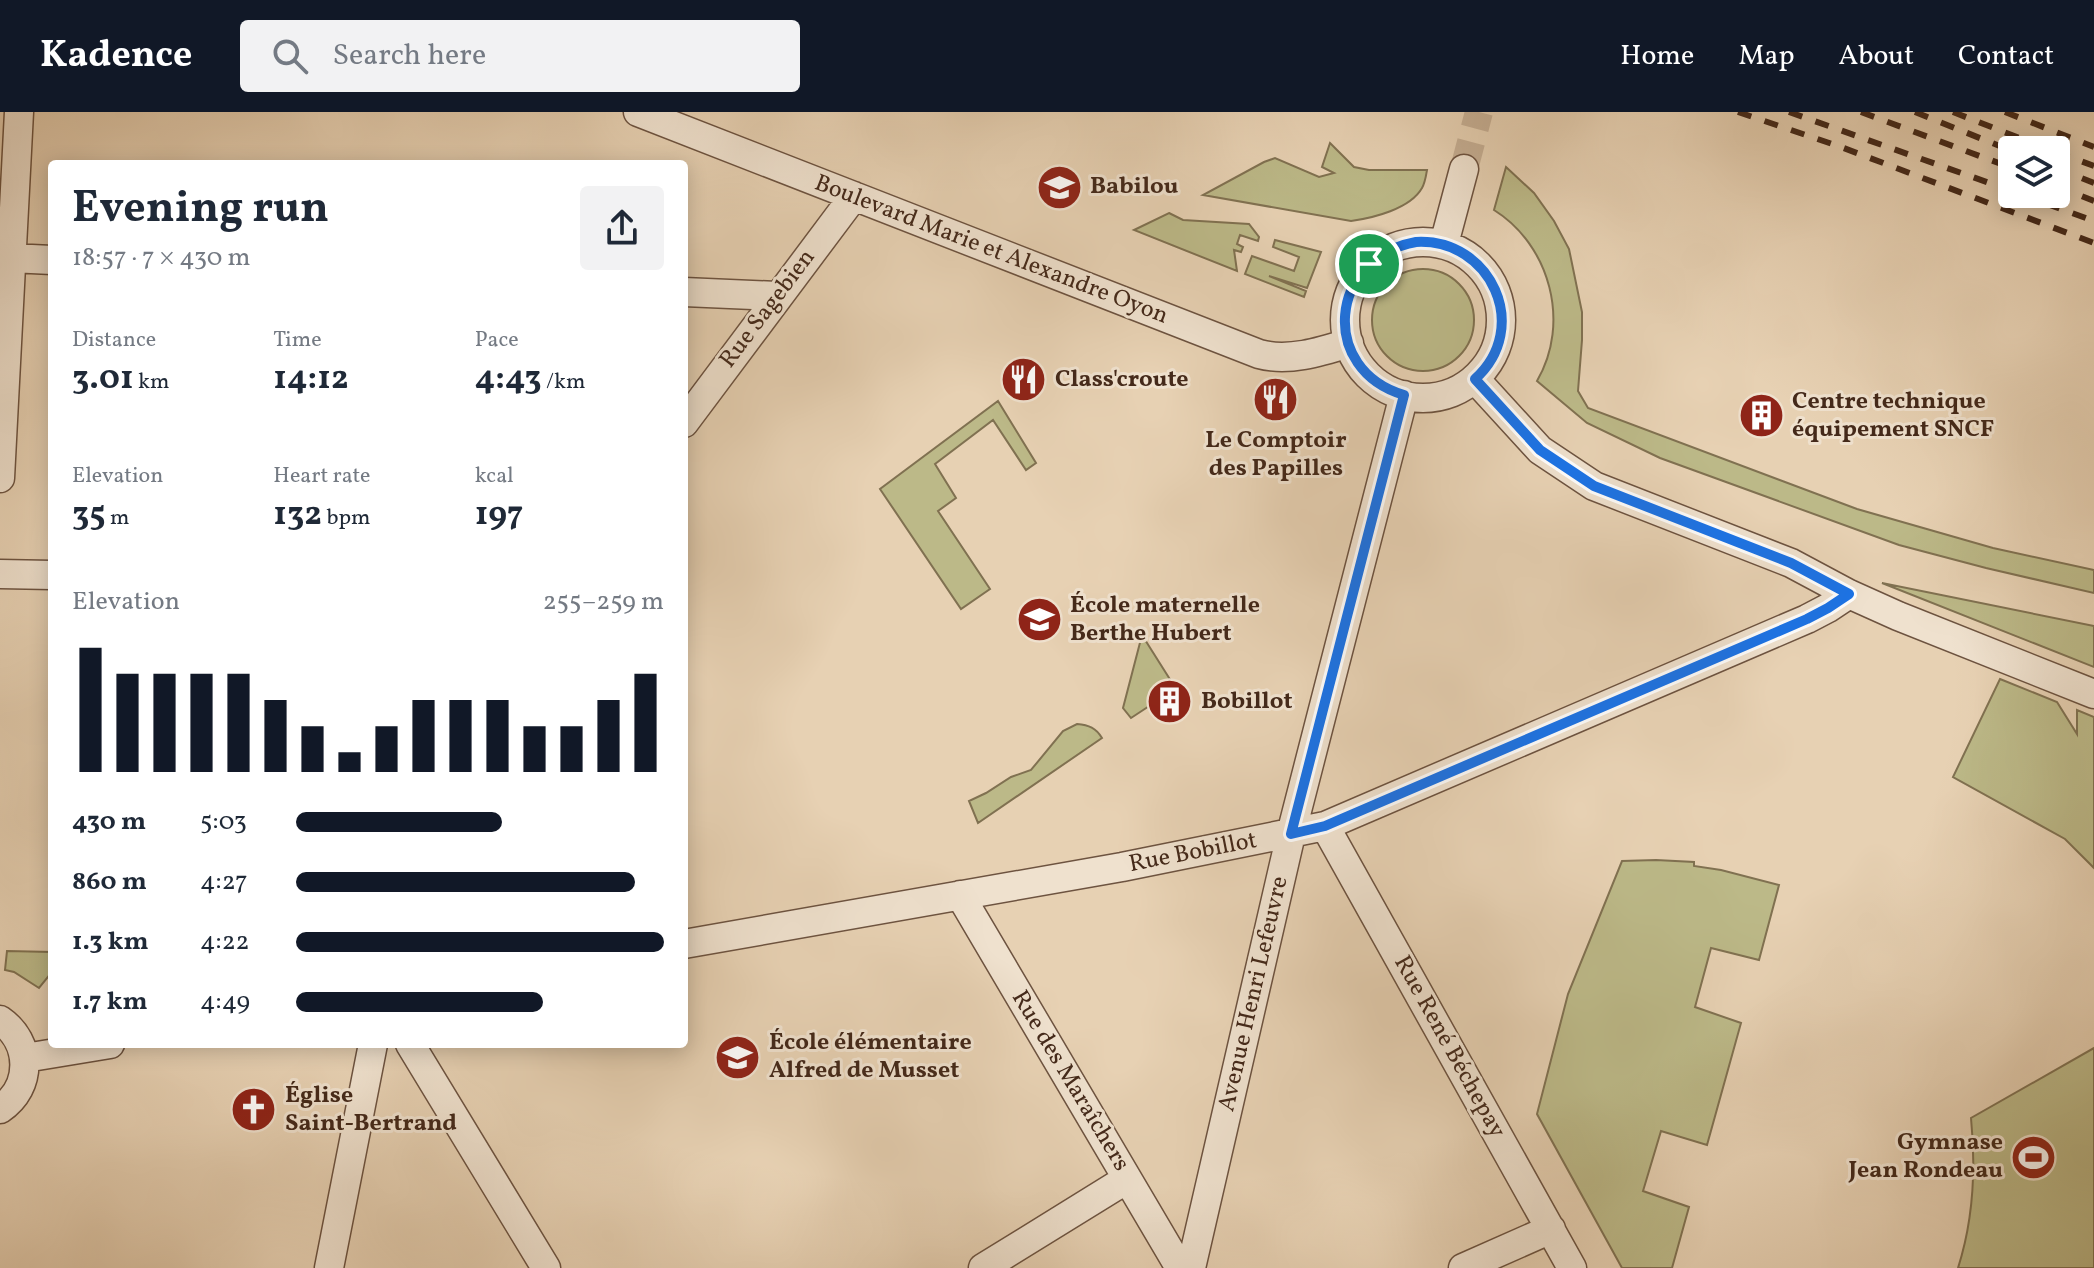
<!DOCTYPE html>
<html lang="en">
<head>
<meta charset="utf-8">
<style>
  body { margin:0; font-family:Vollkorn,serif; background:#f2f2f3; color:#1f2937; height:100vh; display:flex; flex-direction:column; font-size:30px; white-space:nowrap }
  * { box-sizing:border-box; margin:0 }
  p { font-size:26px; color:#747a83 }
  .icon { flex:none; width:44px; height:44px; fill:none; stroke:currentColor; stroke-width:2; stroke-linecap:round; stroke-linejoin:round }
  .map { position:relative; flex:1; overflow:hidden }
  .details { position:absolute; left:48px; top:48px; width:640px; height:888px; display:flex; flex-direction:column; background:#fff; border-radius:8px; box-shadow:0 4px 20px #0003 }
  .details>* { flex:none }
  .fabs { position:absolute; left:1998px; top:24px; display:grid; gap:16px }
  .fabs a { display:grid; place-items:center; width:72px; height:72px; border-radius:8px; background:#fff; box-shadow:0 4px 20px #0003; font-size:40px }
  .pin { position:absolute; display:grid; place-items:center; width:68px; height:68px; color:#fff; margin:-34px; border:4px solid #fff; border-radius:50%; box-shadow:0 2px 8px #0007 }
  .round { display:grid; place-items:center; flex:none; width:84px; height:84px; border-radius:8px; background:#f2f2f3 }
  .headline { display:flex; align-items:center; justify-content:space-between; height:136px; padding:0 24px }
  h1 { font-size:44px; font-weight:700; line-height:60px }
  .figures { display:grid; grid-template-columns:repeat(3,1fr); gap:12px; height:136px; padding:8px 24px }
  .figures div { display:grid; align-content:center }
  .figures b { font-size:34px; font-weight:700 }
  .figures small { font-size:22px; font-weight:400 }
  .figures p { font-size:22px }
  .chart { height:224px; padding:16px 24px }
  .chart p { display:flex; justify-content:space-between }
  .chart svg { width:100%; height:144px; margin-top:8px; stroke:#111827; stroke-width:6 }
  ul { padding:0 24px; list-style:none; font-size:26px }
  li { display:grid; grid-template-columns:128px 96px 1fr; align-items:center; height:60px }
  li i { height:20px; border-radius:10px; background:#111827 }
  header { display:flex; align-items:center; gap:48px; box-sizing:border-box; height:112px; padding:0 40px; background:#111827; color:#fff }
  header strong { font-size:38px }
  nav { display:flex; gap:44px; margin-inline-start:auto; font-size:28px }
  .search { width:560px; height:72px; background:#f2f2f3; display:flex; align-items:center; gap:20px; box-sizing:border-box; padding:0 28px; border-radius:8px; color:#747a83; font-size:30px }
  .map>svg:first-child { display:block }
</style>
</head>
<body>
<header>
<strong>Kadence</strong>
<div class="search"><svg class="icon" aria-label="search" viewBox="0 0 24 24"><circle cx="10" cy="10" r="6"/><path d="M15 15l6 6"/></svg>Search here</div>
<nav><a>Home</a><a>Map</a><a>About</a><a>Contact</a></nav>
</header>
<div class="map">
<svg width="2094" height="1156" viewBox="0 0 2094 1156">
  <rect width="100%" height="100%" fill="#e7d1b3"/>
  <filter id="stains"><feTurbulence type="fractalNoise" baseFrequency=".0025" numOctaves="4"/><feColorMatrix values="0 0 0 0 .2 0 0 0 0 .09 0 0 0 0 .02 0 0 0 .5 -.17"/></filter>
  <radialGradient id="worn" r=".72"><stop offset=".6" stop-color="#630" stop-opacity="0"/><stop offset="1" stop-color="#630" stop-opacity=".3"/></radialGradient>
  <!-- green -->
  <path fill="#bcb988" stroke="#807151" stroke-width="2" d="M 1330,31 L 1354,55 L 1369,58 L 1427,58 C 1426,64 1425,71 1422,76 C 1410,97 1373,106 1351,109 L 1203,83 L 1264,50 L 1275,46 L 1319,65 L 1334,61 L 1322,55 Z
    M 1506,55 L 1534,81 L 1554,109 L 1569,137 L 1582,200 L 1582,228 L 1578,279 L 1588,296 L 1857,397 L 1993,436 L 2094,458 L 2094,481 L 1986,456 L 1899,433 L 1660,346 L 1587,311 L 1537,269 C 1571,211 1550,133 1494,98 Z
    M 1169,101 L 1183,108 L 1249,112 L 1259,125 L 1258,129 L 1240,123 L 1237,132 L 1243,135 L 1241,140 L 1234,138 L 1237,159 L 1134,118 Z
    M 1275,128 L 1321,140 L 1307,176 L 1269,164 L 1306,179 L 1304,185 L 1245,162 L 1252,144 L 1294,159 L 1299,145 L 1273,135 Z
    M1372 208a51 51 0 1 1 102 0a51 51 0 1 1-102 0Z
    M 998,289 L 1036,351 L 1026,358 L 993,308 L 935,352 L 956,386 L 938,399 L 990,477 L 961,497 L 880,377 Z
    M 1882,471 L 2094,514 L 2094,555 Z
    M 1142,523 L 1171,569 L 1167,572 L 1172,579 L 1131,606 L 1123,596 Z
    M 2000,567 L 2057,590 L 2077,622 L 2077,598 L 2094,605 L 2094,756 L 2065,727 L 1953,665 Z
    M 1077,612 C 1089,613 1096,616 1102,626 L 978,711 L 969,689 L 986,681 L 1011,665 L 1031,658 L 1063,619 Z
    M 1656,748 L 1694,750 L 1694,754 L 1721,758 L 1779,773 L 1759,848 L 1711,836 L 1695,895 L 1741,911 L 1707,1033 L 1661,1019 L 1643,1079 L 1689,1095 L 1672,1156 L 1622,1156 L 1537,1002 L 1568,882 L 1622,749 Z
    M 7,839 L 52,840 L 52,860 L 39,876 L 14,860 L 5,858 Z
    M 2094,936 L 2094,1156 L 1958,1156 C 1974,1106 1976,1057 1971,1006 Z"/>
  <g fill="none" stroke-linecap="round" stroke-linejoin="round">
    <!-- minor-tunnel -->
    <path stroke="#c6af94" stroke-width="28" stroke-dasharray="28 14" stroke-linecap="butt" d="M 1464,57 L 1479,0"/>
    <defs>
      <path id="minor" d="M 638,0 L 1259,242 C 1288,250 1320,240 1349,231
        M1345 208a78 78 0 1 1 156 0a78 78 0 1 1-156 0Z
        M 1444,132 L 1464,57
        M 11,146 L 52,148
        M 684,180 L 777,184
        M 1475,267 L 1540,338 L 1594,374 L 1791,451 L 1849,482 L 1898,504 L 2094,582
        M 684,311 L 854,84
        M 0,366 L 19,0
        M 0,462 L 52,463
        M 1325,714 L 1572,1156
        M 960,783 L 1180,1156
        M 684,832 L 1122,755 L 1325,714 L 1807,507 L 1828,496 L 1849,482
        M 0,908 C 32,930 33,975 0,997
        M 410,932 L 546,1156
        M 25,946 L 110,932
        M 329,1156 L 373,932
        M 983,1156 L 1127,1067
        M 1191,1156 L 1291,722 L 1404,283
        M 1463,1156 L 1551,1117"/>
    </defs>
    <!-- minor casing -->
    <use href="#minor" stroke="#6d5340" stroke-width="31"/>
    <!-- minor -->
    <use href="#minor" stroke="#efe1ce" stroke-width="28"/>
    <!-- rail -->
    <path stroke="#44291a" stroke-width="6" stroke-dasharray="14 14" stroke-linecap="butt" d="M 1738,0 L 1841,35 L 2094,131
      M 1789,0 L 2012,79
      M 1861,0 L 2012,56
      M 1915,0 L 2012,39
      M 1953,0 L 2050,38
      M 2005,0 L 2094,35
      M 2056,40 L 2094,54
      M 2056,56 L 2094,71
      M 2056,74 L 2094,89
      M 2020,82 L 2094,109"/>
  </g>
  <g fill="none" stroke-linecap="round" stroke-linejoin="round">
    <defs>
      <path id="route" d="M 1416,130 C 1491,126 1532,216 1475,267 L 1540,338 L 1594,374 L 1791,451 L 1849,482 L 1828,496 L 1807,507 L 1325,714 L 1291,722 L 1404,283 C 1319,258 1328,146 1416,130 Z"/>
    </defs>
    <!-- route casing -->
    <use href="#route" stroke="#fff" stroke-width="16"/>
    <!-- route -->
    <use href="#route" stroke="#1a73e8" stroke-width="10"/>
  </g>
  <!-- icons -->
  <defs>
    <symbol id="school-disc" viewBox="-11 -11 22 22"><circle r="9.5" fill="#8f2418" stroke="#efe1ce"/><path d="M0-5L7-2L0 1L-7-2ZM-4 1L0 2.5L4 1V4Q0 6-4 4Z" fill="#fff"/></symbol>
    <symbol id="restaurant-disc" viewBox="-11 -11 22 22"><circle r="9.5" fill="#8f2418" stroke="#efe1ce"/><path d="M-5-6h1v4h1v-4h1v4h1v-4h1v5L-1.5 .5V6h-2V.5L-5-1ZM5-6V6H3V1.5H1.5Q1.5-4 5-6Z" fill="#fff"/></symbol>
    <symbol id="building-disc" viewBox="-11 -11 22 22"><circle r="9.5" fill="#8f2418" stroke="#efe1ce"/><path d="M-4-6H4V6H1V3H-1V6H-4ZM-2.5-4.3h1.7v1.8h-1.7ZM.8-4.3h1.7v1.8H.8ZM-2.5-1h1.7V.8h-1.7ZM.8-1h1.7V.8H.8Z" fill="#fff"/></symbol>
    <symbol id="church-disc" viewBox="-11 -11 22 22"><circle r="9.5" fill="#8f2418" stroke="#efe1ce"/><path d="M-1.2-6h2.4v3.5h3.3v2.4h-3.3V6h-2.4V-.1h-3.3v-2.4h3.3Z" fill="#fff"/></symbol>
    <symbol id="stadium-disc" viewBox="-11 -11 22 22"><circle r="9.5" fill="#8f2418" stroke="#efe1ce"/><path d="M0-5a6.5 5 0 1 0 0 10a6.5 5 0 1 0 0-10ZM-3.5-1.8h7v3.6h-7Z" fill="#fff"/></symbol>
  </defs>
  <g fill-rule="evenodd">
    <use href="#school-disc" x="1034" y="50" width="51" height="51"/>
    <use href="#restaurant-disc" x="998" y="242" width="51" height="51"/>
    <use href="#restaurant-disc" x="1250" y="262" width="51" height="51"/>
    <use href="#building-disc" x="1736" y="278" width="51" height="51"/>
    <use href="#school-disc" x="1014" y="482" width="51" height="51"/>
    <use href="#building-disc" x="1144" y="564" width="51" height="51"/>
    <use href="#school-disc" x="712" y="920" width="51" height="51"/>
    <use href="#church-disc" x="228" y="972" width="51" height="51"/>
    <use href="#stadium-disc" x="2008" y="1020" width="51" height="51"/>
  </g>
  <g text-anchor="middle" dominant-baseline="central" stroke-width="6" stroke-linejoin="round" paint-order="stroke">
    <!-- poi labels -->
    <g font-size="24" font-weight="bold" fill="#44291a" stroke="#efe1ce" text-anchor="start">
      <text x="1090" y="75">Babilou</text>
      <text x="1055" y="268">Class'croute</text>
      <text x="1792" y="290">Centre technique<tspan x="1792" dy="28">équipement SNCF</tspan></text>
      <text x="1276" y="329" text-anchor="middle">Le Comptoir<tspan x="1276" dy="28">des Papilles</tspan></text>
      <text x="1070" y="494">École maternelle<tspan x="1070" dy="28">Berthe Hubert</tspan></text>
      <text x="1201" y="590">Bobillot</text>
      <text x="769" y="931">École élémentaire<tspan x="769" dy="28">Alfred de Musset</tspan></text>
      <text x="285" y="984">Église<tspan x="285" dy="28">Saint-Bertrand</tspan></text>
      <text x="2003" y="1031" text-anchor="end">Gymnase<tspan x="2003" dy="28">Jean Rondeau</tspan></text>
    </g>
    <!-- street labels -->
    <g font-size="24" fill="#44291a" stroke="#efe1ce">
      <text transform="translate(991 138) rotate(21)">Boulevard Marie et Alexandre Oyon</text>
      <text transform="translate(768 197) rotate(-53)">Rue Sagebien</text>
      <text transform="translate(1193 741) rotate(-11)">Rue Bobillot</text>
      <text transform="translate(1254 882) rotate(-77)">Avenue Henri Lefeuvre</text>
      <text transform="translate(1449 935) rotate(61)">Rue René Béchepay</text>
      <text transform="translate(1070 969) rotate(59)">Rue des Maraîchers</text>
    </g>
  </g>
  <rect width="100%" height="100%" filter="url(#stains)"/>
  <rect width="100%" height="100%" fill="url(#worn)"/>
</svg>
<div class="fabs">
<a><svg class="icon" aria-label="layers" viewBox="0 0 24 24"><path d="M12 4l9 5-9 5-9-5zM3 14l9 5 9-5"/></svg></a>
</div>
<div class="pin" style="left:1369px;top:152px;background:#1e9e55"><svg class="icon" aria-label="arrive" viewBox="0 0 24 24"><path d="M6 21V4h12l-3 4 3 4H6"/></svg></div>
<section class="details">
<div class="headline"><div><h1>Evening run</h1><p>18:57 · 7 × 430 m</p></div><a class="round"><svg class="icon" aria-label="share" viewBox="0 0 24 24"><path d="M12 15V3M7 8l5-5 5 5M5 13v7h14v-7"/></svg></a></div>
<div class="figures">
<div><p>Distance</p><b>3.01<small> km</small></b></div>
<div><p>Time</p><b>14:12</b></div>
<div><p>Pace</p><b>4:43<small> /km</small></b></div>
</div>
<div class="figures">
<div><p>Elevation</p><b>35<small> m</small></b></div>
<div><p>Heart rate</p><b>132<small> bpm</small></b></div>
<div><p>kcal</p><b>197</b></div>
</div>
<div class="chart"><p><span>Elevation</span>255–259 m</p>
<svg viewBox="0 0 160 44" preserveAspectRatio="none"><path d="M5 44V6M15 44V14M25 44V14M35 44V14M45 44V14M55 44V22M65 44V30M75 44V38M85 44V30M95 44V22M105 44V22M115 44V22M125 44V30M135 44V30M145 44V22M155 44V14"/></svg>
</div>
<ul>
<li><b>430 m</b>5:03<i style="width:56%"></i></li>
<li><b>860 m</b>4:27<i style="width:92%"></i></li>
<li><b>1.3 km</b>4:22<i style="width:100%"></i></li>
<li><b>1.7 km</b>4:49<i style="width:67%"></i></li>
</ul>
</section>
</div>
</body>
</html>
